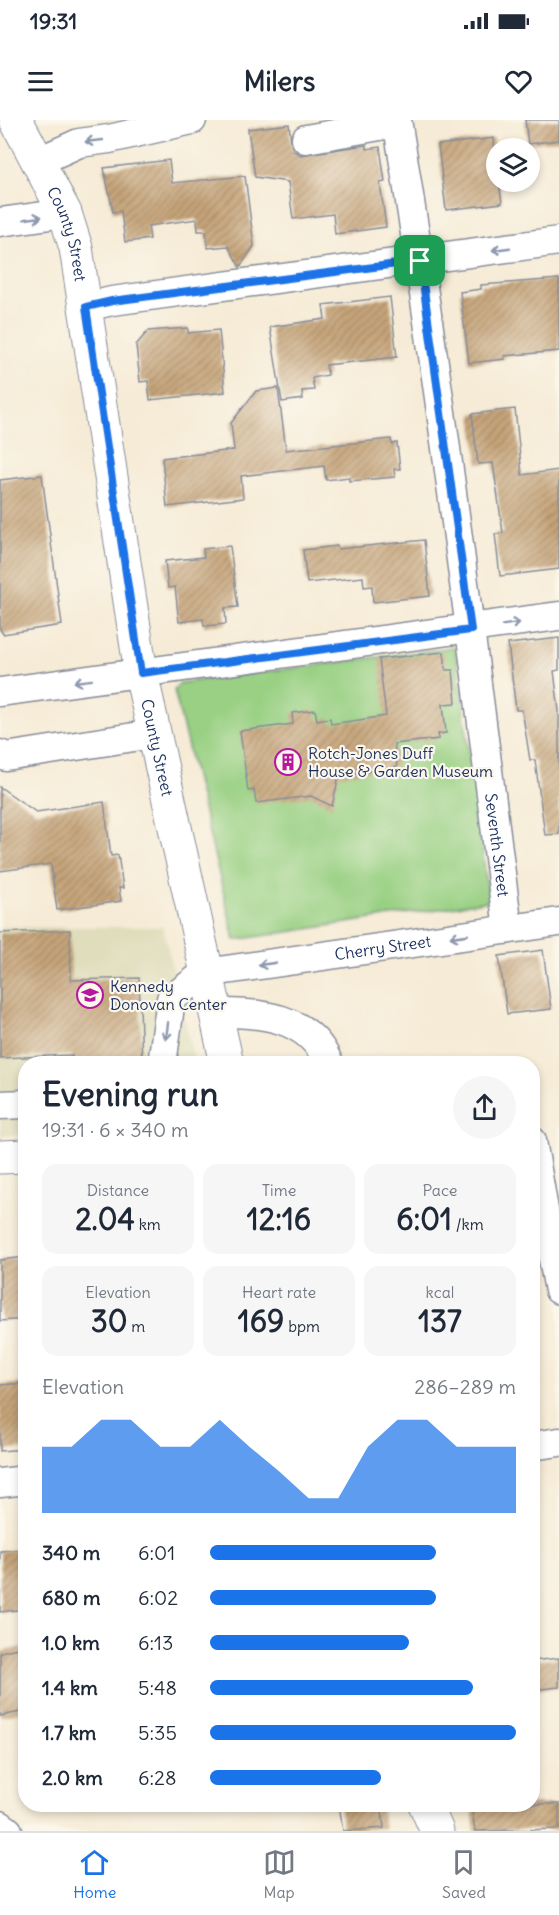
<!DOCTYPE html>
<html lang="en">
<head>
<meta charset="utf-8">
<style>
  body { margin:0; font-family:Delius,sans-serif; background:#f6f6f7; color:#1f2937; height:100vh; display:flex; flex-direction:column; font-size:22px; white-space:nowrap }
  * { box-sizing:border-box; margin:0 }
  p { font-size:20px; color:#747a83 }
  .icon { flex:none; width:33px; height:33px; fill:none; stroke:currentColor; stroke-width:2; stroke-linecap:round; stroke-linejoin:round }
  .map { position:relative; flex:1; overflow:hidden }
  .sheet { position:absolute; left:18px; top:936px; width:522px; height:756px; display:flex; flex-direction:column; background:#fff; border-radius:24px; box-shadow:0 3px 9px #0003 }
  .sheet>* { flex:none }
  .controls { position:absolute; left:486px; top:18px; display:grid; gap:12px }
  .controls a { display:grid; place-items:center; width:54px; height:54px; border-radius:50%; background:#fff; box-shadow:0 3px 9px #0003; font-size:30px }
  .pin { position:absolute; display:grid; place-items:center; width:51px; height:51px; color:#fff; margin:-26px; border-radius:12px; box-shadow:0 3px 9px #0006 }
  .round { display:grid; place-items:center; flex:none; width:63px; height:63px; border-radius:32px; background:#f6f6f7 }
  .head { display:flex; align-items:center; justify-content:space-between; height:102px; padding:0 24px }
  h1 { font-size:33px; font-weight:800; line-height:45px }
  .metrics { display:grid; grid-template-columns:repeat(3,1fr); gap:9px; height:102px; padding:6px 24px }
  .metrics div { display:grid; align-content:center; border-radius:15px; background:#f6f6f7; text-align:center }
  .metrics b { font-size:30px; font-weight:800 }
  .metrics small { font-size:16px; font-weight:400 }
  .metrics p { font-size:16px }
  .chart { height:168px; padding:12px 24px }
  .chart p { display:flex; justify-content:space-between }
  .chart svg { width:100%; height:108px; margin-top:6px; fill:#1a73e8; opacity:.7 }
  ul { padding:0 24px; list-style:none; font-size:20px }
  li { display:grid; grid-template-columns:96px 72px 1fr; align-items:center; height:45px }
  li i { height:15px; border-radius:8px; background:#1a73e8 }
  .status { display:flex; justify-content:space-between; align-items:center; height:42px; padding:0 30px; background:#fff; direction:ltr }
  .status svg { height:16px; fill:currentColor }
  header { display:flex; justify-content:space-between; align-items:center; height:78px; padding:0 24px; background:#fff; font-size:27px; font-weight:800 }
  .tab-bar { display:flex; justify-content:space-around; align-items:center; height:84px; border-top:2px solid #e0e1e3; background:#fff; font-size:16px; color:#747a83 }
  .tab-bar a { display:grid; justify-items:center; gap:3px }
  .tab-bar .on { color:#1a73e8 }
  .map>svg:first-child { display:block }
</style>
</head>
<body>
<div class="status"><b>19:31</b><svg viewBox="0 0 49 12"><path d="M0 12V9h3v3zM5 12V6h3v6zM10 12V3h3v9zM15 12V0h3v12zM26 1h20v11H26zM47 4h2v5h-2z"/></svg></div>
<header><svg class="icon" aria-label="menu" viewBox="0 0 24 24"><path d="M4 6h16M4 12h16M4 18h16"/></svg>Milers<svg class="icon" aria-label="heart" viewBox="0 0 24 24"><path d="M12 20l-8-8c-3-5 5-10 8-4 3-6 11-1 8 4z"/></svg></header>
<div class="map">
<svg width="559" height="1711" viewBox="0 0 559 1711">
  <defs>
    <pattern id="building-hatch" width="6" height="6" patternUnits="userSpaceOnUse" patternTransform="scale(1.5)"><rect width="6" height="6" fill="#c6a479"/><path d="M-1 1l2-2M0 6l6-6M5 7l2-2" fill="none" stroke="#a08666"/></pattern>
  </defs>
  <rect width="100%" height="100%" fill="#fbf7ec"/>
  <filter id="ink" filterUnits="userSpaceOnUse"><feTurbulence type="fractalNoise" baseFrequency=".0167" numOctaves="2"/><feDisplacementMap in="SourceGraphic" scale="12" xChannelSelector="R" yChannelSelector="G"/><feConvolveMatrix kernelMatrix="1 2 1 2 8 2 1 2 1" color-interpolation-filters="sRGB"/></filter>
  <filter id="wash" filterUnits="userSpaceOnUse"><feTurbulence type="fractalNoise" baseFrequency=".008" numOctaves="4" result="noise"/><feDisplacementMap in="SourceGraphic" scale="24" xChannelSelector="R" yChannelSelector="G"/><feGaussianBlur stdDeviation="1.35" result="paint"/><feColorMatrix in="noise" values="0 0 0 0 0 0 0 0 0 0 0 0 0 0 0 0 0 1.4 0 .05"/><feComposite in="paint" operator="in"/></filter>
  <g filter="url(#wash)">
    <rect width="100%" height="100%" fill="#f6ebd6"/>
    <!-- built -->
    <path fill="#dfddbb" d="M 0,807 L 163,807 L 195,943 L 26,944 L 25,1015 L 0,1016 Z"/>
    <!-- garden -->
    <path fill="#99d083" stroke="#5a8070" stroke-width="1.5" d="M 455,527 L 489,781 L 235,820 L 174,570 L 180,563 Z"/>
    <g id="blocks">
      <!-- building -->
      <path fill="url(#building-hatch)" d="M 525,0 L 559,0 L 559,20 L 528,24 Z
        M 289,4 L 292,30 L 301,35 L 366,25 L 367,29 L 380,27 L 385,62 L 380,63 L 386,107 L 335,114 L 333,94 L 293,99 L 288,62 L 255,57 L 248,9 Z
        M 494,18 L 496,62 L 499,62 L 502,83 L 446,90 L 438,25 Z
        M 169,40 L 172,63 L 245,56 L 254,126 L 240,147 L 228,126 L 208,128 L 206,111 L 198,111 L 197,99 L 148,106 L 150,119 L 125,122 L 121,91 L 113,92 L 104,48 Z
        M 559,159 L 559,231 L 504,236 L 505,239 L 469,243 L 460,172 L 481,169 L 481,165 Z
        M 390,177 L 397,237 L 326,245 L 328,255 L 312,258 L 314,270 L 302,271 L 303,279 L 282,282 L 270,207 L 325,199 L 323,185 Z
        M 188,208 L 188,213 L 219,210 L 225,272 L 150,280 L 148,261 L 140,262 L 136,225 L 148,211 Z
        M 278,268 L 286,330 L 391,319 L 392,324 L 397,323 L 400,349 L 394,349 L 395,357 L 349,361 L 349,357 L 326,360 L 324,346 L 241,356 L 243,378 L 167,387 L 162,338 L 234,330 L 231,303 L 256,271 Z
        M 515,289 L 522,355 L 559,350 L 559,449 L 500,456 L 495,414 L 503,413 L 493,343 L 478,344 L 472,294 Z
        M 42,355 L 62,505 L 3,514 L 0,509 L 0,360 Z
        M 424,420 L 430,476 L 373,482 L 372,466 L 364,467 L 363,457 L 307,463 L 303,430 L 337,426 L 338,429 Z
        M 230,426 L 238,487 L 225,488 L 226,504 L 204,506 L 203,499 L 179,502 L 175,467 L 168,468 L 165,441 L 204,437 L 203,429 Z
        M 559,518 L 559,550 L 554,551 L 559,591 L 559,714 L 545,715 L 535,640 L 530,640 L 522,590 L 516,590 L 508,524 Z
        M 444,532 L 446,550 L 453,550 L 456,583 L 443,584 L 446,613 L 438,614 L 439,619 L 394,624 L 397,647 L 339,656 L 332,686 L 311,676 L 256,683 L 254,670 L 248,671 L 240,611 L 293,604 L 292,593 L 315,590 L 317,600 L 330,598 L 331,604 L 386,596 L 379,539 Z
        M 0,667 L 36,692 L 104,682 L 111,736 L 118,735 L 123,768 L 119,768 L 121,781 L 57,790 L 51,744 L 0,751 Z
        M 70,810 L 71,860 L 139,858 L 142,944 L 72,944 L 72,935 L 0,938 L 0,813 Z
        M 543,830 L 551,889 L 507,894 L 499,836 Z
        M 26,1137 L 26,1199 L 0,1201 L 0,1140 Z
        M 26,1263 L 26,1329 L 0,1331 L 0,1265 Z
        M 26,1429 L 26,1489 L 0,1492 L 0,1431 Z
        M 26,1526 L 26,1591 L 0,1596 L 0,1532 Z
        M 559,1538 L 559,1567 L 532,1570 L 532,1541 Z
        M 339,1684 L 381,1684 L 384,1708 L 343,1711 Z
        M 471,1684 L 559,1684 L 559,1709 L 475,1711 Z"/>
    </g>
  </g>
  <g filter="url(#ink)">
    <use href="#blocks" fill-opacity="0" stroke="#888d9a" stroke-width="1.5"/>
    <g fill="none" stroke-linecap="round" stroke-linejoin="round">
      <defs>
        <g id="minor">
          <path id="s1" d="M 397,0 C 441,269 474,539 508,809"/>
          <path d="M 306,19 L 397,3"/>
          <path d="M 39,41 L 79,23 L 109,19 L 192,0"/>
          <path d="M 0,102 L 65,93"/>
          <path d="M 86,187 L 112,181 L 559,121"/>
          <path d="M 0,572 L 559,496"/>
          <path d="M 0,634 L 6,637 L 153,614"/>
          <path d="M 215,893 C 260,892 310,896 329,944"/>
          <path id="s2" d="M 162,944 L 171,879 L 205,853 L 559,802"/>
          <path d="M 0,985 L 26,984"/>
          <path d="M 532,1021 L 549,1119 L 532,1123"/>
          <path d="M 549,1119 L 559,1170"/>
          <path d="M 532,1326 L 559,1322"/>
          <path d="M 0,1363 L 26,1360"/>
          <path d="M 0,1705 L 8,1711"/>
        </g>
        <g id="major">
          <path id="s3" d="M 16,0 L 65,93 L 76,128 L 141,553 L 227,944"/>
          <path d="M 0,1037 L 26,1036"/>
          <path d="M 425,1684 L 437,1711"/>
        </g>
      </defs>
      <!-- minor casing -->
      <use href="#minor" stroke="#888d9a" stroke-width="31"/>
      <!-- major casing -->
      <use href="#major" stroke="#888d9a" stroke-width="35"/>
      <!-- minor -->
      <use href="#minor" stroke="#fff" stroke-width="28"/>
      <!-- major -->
      <use href="#major" stroke="#fff" stroke-width="33"/>
    </g>
    <!-- one-way arrows -->
    <defs><path id="oneway-shaft" d="M-6 0H5M1.5-3L5.5 0L1.5 3" fill="none" stroke-width="1.6" stroke-linecap="round" stroke-linejoin="round" transform="scale(1.5)"/></defs>
    <g stroke="#8d97ae">
      <use href="#oneway-shaft" transform="translate(94 21) rotate(174)"/>
      <use href="#oneway-shaft" transform="translate(33 98) rotate(-8)"/>
      <use href="#oneway-shaft" transform="translate(501 129) rotate(172)"/>
      <use href="#oneway-shaft" transform="translate(511 504) rotate(-9)"/>
      <use href="#oneway-shaft" transform="translate(83 561) rotate(173)"/>
      <use href="#oneway-shaft" transform="translate(459 816) rotate(172)"/>
      <use href="#oneway-shaft" transform="translate(267 844) rotate(172)"/>
      <use href="#oneway-shaft" transform="translate(167 911) rotate(97)"/>
    </g>
  </g>
  <g fill="none" stroke-linecap="round" stroke-linejoin="round" filter="url(#ink)">
    <defs>
      <path id="route" d="M 420,141 L 471,510 L 141,553 L 86,187 L 112,181 Z"/>
    </defs>
    <!-- route casing -->
    <use href="#route" stroke="#fff" stroke-width="12"/>
    <!-- route -->
    <use href="#route" stroke="#1a73e8" stroke-width="8"/>
  </g>
  <!-- icons -->
  <defs>
    <symbol id="building-ring" viewBox="-11 -11 22 22"><circle r="9.5" fill="#fbf7ec" stroke="#b5179e" stroke-width="1.5"/><path d="M-4-6H4V6H1V3H-1V6H-4ZM-2.5-4.3h1.7v1.8h-1.7ZM.8-4.3h1.7v1.8H.8ZM-2.5-1h1.7V.8h-1.7ZM.8-1h1.7V.8H.8Z" fill="#b5179e"/></symbol>
    <symbol id="school-ring" viewBox="-11 -11 22 22"><circle r="9.5" fill="#fbf7ec" stroke="#b5179e" stroke-width="1.5"/><path d="M0-5L7-2L0 1L-7-2ZM-4 1L0 2.5L4 1V4Q0 6-4 4Z" fill="#b5179e"/></symbol>
  </defs>
  <g fill-rule="evenodd">
    <use href="#building-ring" x="273" y="627" width="30" height="30"/>
    <use href="#school-ring" x="75" y="860" width="30" height="30"/>
  </g>
  <g text-anchor="middle" dominant-baseline="central" stroke-width="4.5" stroke-linejoin="round" paint-order="stroke">
    <!-- street labels -->
    <g font-size="16" fill="#1b2f5e" stroke="#fbf7ec">
      <text stroke="none"><textPath href="#s3" startOffset="126">County Street</textPath></text>
      <text stroke="none"><textPath href="#s3" startOffset="648">County Street</textPath></text>
      <text stroke="none"><textPath href="#s1" startOffset="732">Seventh Street</textPath></text>
      <text stroke="none"><textPath href="#s2" startOffset="288">Cherry Street</textPath></text>
    </g>
    <!-- poi labels -->
    <g font-size="16" fill="#1b2f5e" stroke="#fbf7ec" text-anchor="start">
      <text x="308" y="633">Rotch-Jones Duff<tspan x="308" dy="18">House &amp; Garden Museum</tspan></text>
      <text x="110" y="866">Kennedy<tspan x="110" dy="18">Donovan Center</tspan></text>
    </g>
  </g>
</svg>
<div class="controls">
<a><svg class="icon" aria-label="layers" viewBox="0 0 24 24"><path d="M12 4l9 5-9 5-9-5zM3 14l9 5 9-5"/></svg></a>
</div>
<div class="pin" style="left:420px;top:141px;background:#1e9e55"><svg class="icon" aria-label="arrive" viewBox="0 0 24 24"><path d="M6 21V4h12l-3 4 3 4H6"/></svg></div>
<section class="sheet">
<div class="head"><div><h1>Evening run</h1><p>19:31 · 6 × 340 m</p></div><a class="round"><svg class="icon" aria-label="share" viewBox="0 0 24 24"><path d="M12 15V3M7 8l5-5 5 5M5 13v7h14v-7"/></svg></a></div>
<div class="metrics">
<div><p>Distance</p><b>2.04<small> km</small></b></div>
<div><p>Time</p><b>12:16</b></div>
<div><p>Pace</p><b>6:01<small> /km</small></b></div>
</div>
<div class="metrics">
<div><p>Elevation</p><b>30<small> m</small></b></div>
<div><p>Heart rate</p><b>169<small> bpm</small></b></div>
<div><p>kcal</p><b>137</b></div>
</div>
<div class="chart"><p><span>Elevation</span>286–289 m</p>
<svg viewBox="0 0 160 44" preserveAspectRatio="none"><path d="M0 44V17L10 17L20 6L30 6L40 17L50 17L60 6L70 17L80 27L90 38L100 38L110 17L120 6L130 6L140 17L150 17L160 17V44z"/></svg>
</div>
<ul>
<li><b>340 m</b>6:01<i style="width:74%"></i></li>
<li><b>680 m</b>6:02<i style="width:74%"></i></li>
<li><b>1.0 km</b>6:13<i style="width:65%"></i></li>
<li><b>1.4 km</b>5:48<i style="width:86%"></i></li>
<li><b>1.7 km</b>5:35<i style="width:100%"></i></li>
<li><b>2.0 km</b>6:28<i style="width:56%"></i></li>
</ul>
</section>
</div>
<nav class="tab-bar">
<a class="on"><svg class="icon" aria-label="home" viewBox="0 0 24 24"><path d="M3 11l9-7 9 7M6 9v11h12V9"/></svg>Home</a>
<a><svg class="icon" aria-label="map" viewBox="0 0 24 24"><path d="M3 6l6-2 6 2 6-2v14l-6 2-6-2-6 2zM9 4v14M15 6v14"/></svg>Map</a>
<a><svg class="icon" aria-label="saved" viewBox="0 0 24 24"><path d="M7 4h10v16l-5-4-5 4z"/></svg>Saved</a>
</nav>
</body>
</html>
